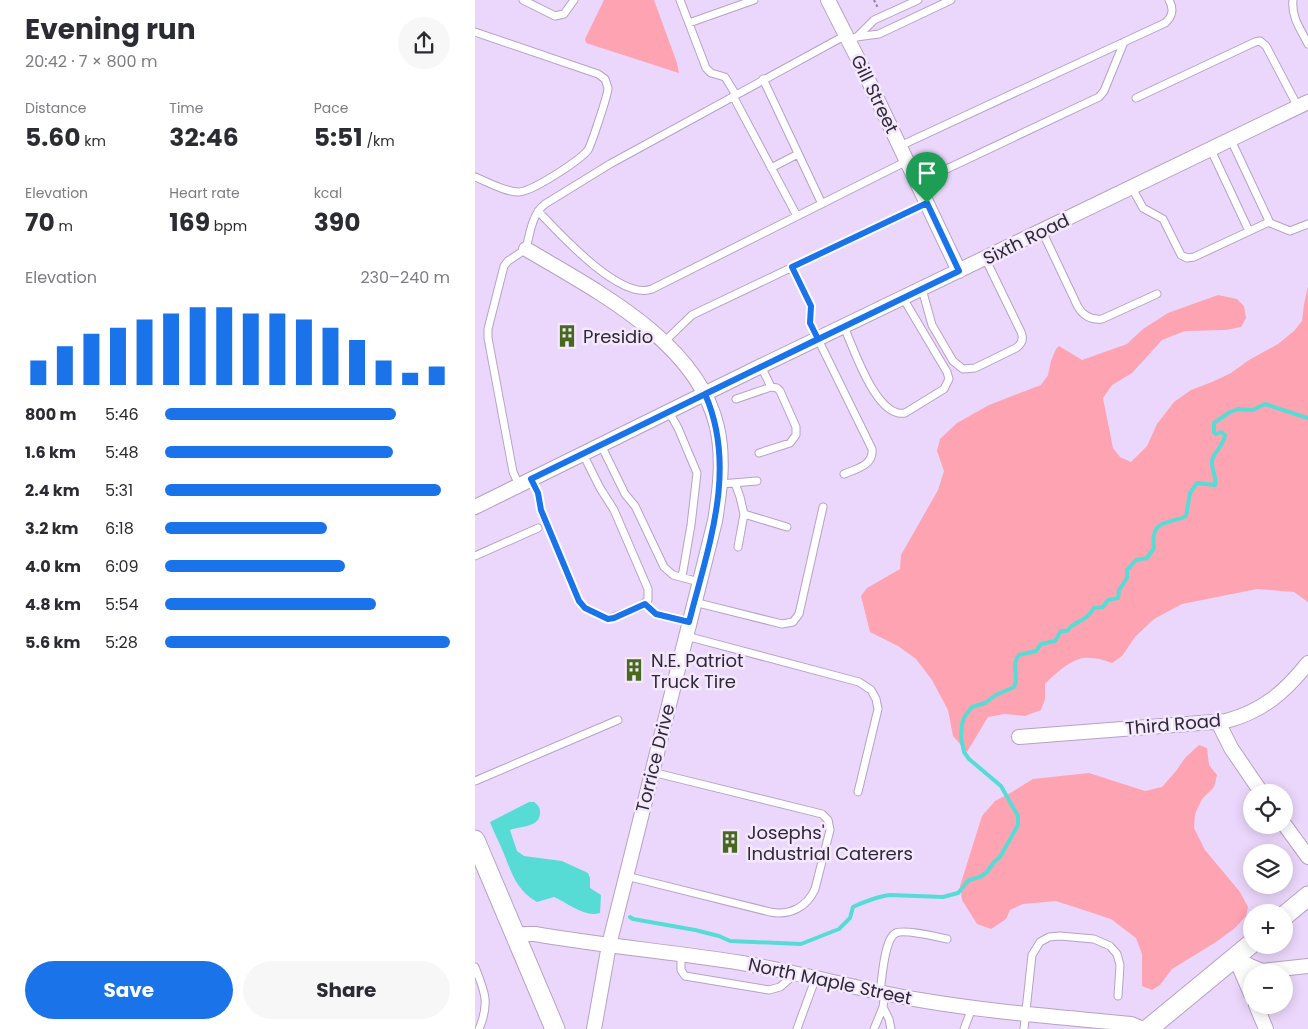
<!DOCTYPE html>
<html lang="en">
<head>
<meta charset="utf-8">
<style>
  body { margin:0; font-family:Poppins,sans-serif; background:#f7f7f7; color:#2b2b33; height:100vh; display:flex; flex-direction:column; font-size:19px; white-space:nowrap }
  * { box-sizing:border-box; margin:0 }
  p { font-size:16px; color:#7c7c81 }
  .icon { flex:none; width:28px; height:28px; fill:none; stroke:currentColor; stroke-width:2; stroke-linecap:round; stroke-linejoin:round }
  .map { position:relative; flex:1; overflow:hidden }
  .side { display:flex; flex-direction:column; background:#fff; width:475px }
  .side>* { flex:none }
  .fabs { position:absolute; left:768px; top:784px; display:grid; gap:10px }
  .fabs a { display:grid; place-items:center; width:50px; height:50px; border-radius:50%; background:#fff; box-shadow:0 2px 12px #0003; font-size:25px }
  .pin { position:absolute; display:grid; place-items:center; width:42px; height:42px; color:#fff; margin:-51px -21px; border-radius:50% 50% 50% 0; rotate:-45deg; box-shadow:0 0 5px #0007 }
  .pin .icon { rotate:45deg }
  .round { display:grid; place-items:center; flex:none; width:52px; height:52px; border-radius:26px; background:#f7f7f7 }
  .headline { display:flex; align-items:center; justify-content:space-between; height:85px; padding:0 25px }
  h1 { font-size:28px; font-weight:700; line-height:38px }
  .metrics { display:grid; grid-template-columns:repeat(3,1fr); gap:8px; height:85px; padding:5px 25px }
  .metrics div { display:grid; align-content:center }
  .metrics b { font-size:25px; font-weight:700 }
  .metrics small { font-size:14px; font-weight:400 }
  .metrics p { font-size:14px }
  .chart { height:140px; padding:10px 25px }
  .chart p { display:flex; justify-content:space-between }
  .chart svg { width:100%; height:90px; margin-top:5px; stroke:#1a73e8; stroke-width:6 }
  .cta { display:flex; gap:10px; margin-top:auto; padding:10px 25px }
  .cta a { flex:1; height:58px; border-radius:30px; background:#1a73e8; color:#fff; font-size:20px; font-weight:700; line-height:58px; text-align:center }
  .cta a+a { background:#f7f7f7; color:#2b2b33 }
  ul { padding:0 25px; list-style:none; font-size:16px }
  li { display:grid; grid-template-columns:80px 60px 1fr; align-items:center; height:38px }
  li i { height:12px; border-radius:6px; background:#1a73e8 }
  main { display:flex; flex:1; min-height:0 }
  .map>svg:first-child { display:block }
</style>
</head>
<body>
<main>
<section class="side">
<div class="headline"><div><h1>Evening run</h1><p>20:42 · 7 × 800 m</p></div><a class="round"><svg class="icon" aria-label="share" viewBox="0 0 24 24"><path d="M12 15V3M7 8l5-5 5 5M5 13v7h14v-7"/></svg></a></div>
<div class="metrics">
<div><p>Distance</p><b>5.60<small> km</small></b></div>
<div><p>Time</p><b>32:46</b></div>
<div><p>Pace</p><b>5:51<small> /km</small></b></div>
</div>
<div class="metrics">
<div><p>Elevation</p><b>70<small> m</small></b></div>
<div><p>Heart rate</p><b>169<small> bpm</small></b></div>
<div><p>kcal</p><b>390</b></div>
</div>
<div class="chart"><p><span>Elevation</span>230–240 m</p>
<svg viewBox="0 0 160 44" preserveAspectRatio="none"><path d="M5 44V32M15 44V25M25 44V19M35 44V16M45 44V12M55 44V9M65 44V6M75 44V6M85 44V9M95 44V9M105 44V12M115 44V16M125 44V22M135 44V32M145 44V38M155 44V35"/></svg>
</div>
<ul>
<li><b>800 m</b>5:46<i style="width:81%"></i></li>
<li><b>1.6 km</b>5:48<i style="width:80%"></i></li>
<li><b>2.4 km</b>5:31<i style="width:97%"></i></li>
<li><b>3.2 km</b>6:18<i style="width:57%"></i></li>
<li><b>4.0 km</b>6:09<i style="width:63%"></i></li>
<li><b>4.8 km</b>5:54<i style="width:74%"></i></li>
<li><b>5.6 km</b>5:28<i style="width:100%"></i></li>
</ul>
<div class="cta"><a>Save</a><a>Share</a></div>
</section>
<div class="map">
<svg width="833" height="1029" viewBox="0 0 833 1029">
  <rect width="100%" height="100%" fill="#ebd7fb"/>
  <!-- green -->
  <path fill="#fea3b1" d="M 129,0 L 179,0 L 202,63 L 204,73 L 111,43 L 110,39 Z
    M 833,287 L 833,602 L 819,592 L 782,589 L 707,604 L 679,619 L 660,637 L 647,656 L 637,663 C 628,660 619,657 609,658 C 596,659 579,675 570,684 L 570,699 L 566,710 L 550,716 L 530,714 L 513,717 L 492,752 L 478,736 L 473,710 L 457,680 L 441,659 L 423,646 L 395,632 L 386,596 L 392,588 L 425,569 L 426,555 L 463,490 L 469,471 L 462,451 L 465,439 L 482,423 L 514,405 L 566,385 L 573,375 L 576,361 L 581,349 L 584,346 L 607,360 L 652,344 L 668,329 L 693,313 L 743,295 L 762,299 L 769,306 L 771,318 L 766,327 L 751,330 L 710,331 L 687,340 L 657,373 L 637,385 L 628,398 L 638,448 L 645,457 L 656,462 L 672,446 L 682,424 L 699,402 L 716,390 L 737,382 L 756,373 L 774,360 L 803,344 L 819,331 L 827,321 L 829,304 Z
    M 724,745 L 732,748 L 734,765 L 742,775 L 739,787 L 727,799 L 720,814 L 719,828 L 730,850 L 765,892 L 773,907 L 771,916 L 760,928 L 741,942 L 697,969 L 685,985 L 677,990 L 667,986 L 667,954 L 661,938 L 636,919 L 581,901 L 548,904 L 535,910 L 531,919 L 516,929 L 502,924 L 487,900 L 485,886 L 507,816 L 520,801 L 537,792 L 558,779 L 614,773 L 670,791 L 687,787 L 701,771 L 710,758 Z"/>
  <!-- water -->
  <path fill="#57dcd5" d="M 54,802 L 59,802 C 63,805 65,807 65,812 C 66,828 45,826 35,830 L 42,851 L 49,856 L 87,861 L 113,873 L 115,878 L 115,888 L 126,895 L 125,913 C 110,918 93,903 79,897 L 62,902 C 39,889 36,869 26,847 C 23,839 18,831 15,822 Z"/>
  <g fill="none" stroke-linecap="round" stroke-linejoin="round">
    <!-- stream -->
    <path stroke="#57dcd5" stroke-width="4" d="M 155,917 L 158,919 L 220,930 L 244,936 L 255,941 L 326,944 L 364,929 L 375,918 L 378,907 C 388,902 405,896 415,895 L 468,897 L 483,893 L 494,880 L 505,877 L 512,872 L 519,862 L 525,857 L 543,825 L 543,816 L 526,786 L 494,759 L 489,752 L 486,737 L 487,724 L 490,716 L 497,707 L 510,703 L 521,695 L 539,687 C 545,676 535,666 544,655 L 561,651 L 566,644 L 580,641 L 586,631 L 592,631 C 601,619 609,624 619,608 L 628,607 L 633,600 L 643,598 L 644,590 L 652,578 L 652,570 L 661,560 L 672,558 L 679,548 C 675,518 694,525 711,516 L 715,493 L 722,483 L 740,485 C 742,476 736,470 737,461 C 739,451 749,446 750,435 L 746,432 L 741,434 L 739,432 L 739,423 L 755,412 L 763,409 L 778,410 L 790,404 L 833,418"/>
    <defs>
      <path id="service" d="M 48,0 L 80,16 L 89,14 L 99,0
        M 205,0 L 231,68 L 236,73 L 250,77 L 261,95
        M 818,0 C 816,17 826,30 833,44
        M 214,23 L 279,0
        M 0,32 L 123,74 L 130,79 L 133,88 C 133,95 116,145 113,150 C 104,161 58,191 44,192 C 30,192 13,182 0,177
        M 382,37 L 399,20 L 443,0
        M 374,41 L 381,37 L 404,34 L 476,0
        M 288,79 L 347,204
        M 258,96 L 322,216
        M 661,98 L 780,42 L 785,41 L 791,46 L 823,107
        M 756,140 L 795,223 L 815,231 L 833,224
        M 425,146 L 690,23 C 698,16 699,9 694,0
        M 736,150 L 774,231
        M 296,168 L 323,154
        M 442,183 L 624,97 L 629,91 L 649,42
        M 657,188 L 668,208 L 688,219 L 706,255 L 712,258 L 719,257 L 794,222
        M 63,211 C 84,233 145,301 177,289 L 432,161
        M 567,231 L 603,307 C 609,317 617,320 627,319 L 682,294
        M 317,267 L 336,306 L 335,319 L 336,325 L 397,449 C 399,465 381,469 369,474
        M 447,289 L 457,325 L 478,361 L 488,369 L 500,368 L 541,348 C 547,344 549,339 546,332 L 510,258
        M 369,327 C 378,346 401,419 430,413 L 469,389 L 474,379 L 472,372 L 428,298
        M 189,342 L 217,315 L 452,203
        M 286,366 L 296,387
        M 261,399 L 296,387 L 302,388 L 305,391 L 321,427 L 321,435 L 315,443 L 284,453
        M 194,412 L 203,428 L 222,473 L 216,525 L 207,577
        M 126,445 L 150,494 L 160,506 L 189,567 L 198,575 L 224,582
        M 56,479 L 63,493 L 66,510 L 105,603 L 110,608 L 133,619 L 165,607 L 173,600 L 173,589 L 139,510 L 125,488 L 108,454
        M 260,483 L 265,497 L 269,514 L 263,547
        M 245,484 L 282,481
        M 44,485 L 38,472 L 13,338 L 13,329 L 29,266 L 33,261 L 51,249 C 55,233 57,214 70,204 L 135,164 L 371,35
        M 269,514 L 312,527
        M 0,556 L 63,528
        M 219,602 L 307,624 L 318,622 L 324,614 L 348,507
        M 170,604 L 181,614 L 214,622
        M 211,636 L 384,682 L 396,690 L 401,699 L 403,709 L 383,792
        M 0,781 L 143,720
        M 151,876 L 295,912 C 315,916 332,907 340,889 L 355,830 L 353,820 L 347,814 L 177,772
        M 206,954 L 206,970 L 210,976 L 294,990 L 305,987 L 320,974
        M 0,967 C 10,992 15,1003 4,1029
        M 405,992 C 407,980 409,938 421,933 C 429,929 462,937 472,939
        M 408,1007 L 414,1019 L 416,1029
        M 322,1029 L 341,977
        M 399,1029 L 408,1007 L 410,993
        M 489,1029 L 497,1008
        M 549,1029 L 557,955 L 565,942 L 574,937 L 585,936 L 619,939 L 635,946 L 642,954 L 645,965 L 643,996"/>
      <path id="minor" d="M 353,0 L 387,67 L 484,271
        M 51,249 C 120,290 223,342 242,427 C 249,458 245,490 240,521 L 134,945 L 119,1029
        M 0,507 L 286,366 L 833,102
        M 743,722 L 756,748 L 786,792
        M 544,737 L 751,721 C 788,711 810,692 833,663
        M 809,824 L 833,857
        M 41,936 L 50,934 L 60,934 C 129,946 198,952 267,963 C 327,973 385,990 445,1000 C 515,1012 585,1017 656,1024 L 668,1029
        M 760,957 L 775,966 L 787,971 L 833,966
        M 760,957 L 776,994
        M 781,1005 L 791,1029"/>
      <path id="secondary" d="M 0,840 L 80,1029
        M 809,916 L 833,896
        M 673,1029 L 776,944"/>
    </defs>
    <!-- service casing -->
    <use href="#service" stroke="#b6a2c5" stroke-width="9"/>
    <!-- minor casing -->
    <use href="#minor" stroke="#b6a2c5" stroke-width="16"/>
    <!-- secondary casing -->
    <use href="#secondary" stroke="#b6a2c5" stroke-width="21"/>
    <!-- path -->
    <path stroke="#90829b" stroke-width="2" stroke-dasharray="2.5 2.5" stroke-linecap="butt" d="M 399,0 L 403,8"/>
    <!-- service -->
    <use href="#service" stroke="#fff" stroke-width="7"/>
    <!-- minor -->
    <use href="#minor" stroke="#fff" stroke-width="14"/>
    <!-- secondary -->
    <use href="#secondary" stroke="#fff" stroke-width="19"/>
  </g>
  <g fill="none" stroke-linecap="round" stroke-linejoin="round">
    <defs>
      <path id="route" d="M 452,203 L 317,267 L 336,306 L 335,323 L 343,339 L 56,479 L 63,493 L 66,510 L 104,601 L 110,608 L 133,619 L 139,618 L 170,604 L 181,614 L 214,622 C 233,547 263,469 230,394 L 484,271 L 452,203"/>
    </defs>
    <!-- route casing -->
    <use href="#route" stroke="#fff" stroke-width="10"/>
    <!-- route -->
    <use href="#route" stroke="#1a73e8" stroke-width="6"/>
  </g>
  <!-- icons -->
  <defs>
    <symbol id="building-bare" viewBox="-9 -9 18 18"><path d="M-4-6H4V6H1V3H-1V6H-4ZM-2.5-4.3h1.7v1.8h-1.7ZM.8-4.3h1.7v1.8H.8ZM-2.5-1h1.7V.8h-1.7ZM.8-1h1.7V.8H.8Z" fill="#48681d" stroke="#f4e8fe" stroke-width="2.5" paint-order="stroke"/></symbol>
  </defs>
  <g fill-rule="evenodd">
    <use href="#building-bare" x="76" y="320" width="32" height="32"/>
    <use href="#building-bare" x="143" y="654" width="32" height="32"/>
    <use href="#building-bare" x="239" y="826" width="32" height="32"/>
  </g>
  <g text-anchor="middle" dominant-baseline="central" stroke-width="5" stroke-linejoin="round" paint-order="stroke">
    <!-- street labels -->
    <g font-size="18" fill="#302836" stroke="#f4e8fe">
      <text transform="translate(400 94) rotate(64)">Gill Street</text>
      <text transform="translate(551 239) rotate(-26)">Sixth Road</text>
      <text transform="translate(698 724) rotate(-5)">Third Road</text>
      <text transform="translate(180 758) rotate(-76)">Torrice Drive</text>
      <text transform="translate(355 981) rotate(12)">North Maple Street</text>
    </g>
    <!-- poi labels -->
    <g font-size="18" fill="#302836" stroke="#f4e8fe" text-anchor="start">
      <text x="108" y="336">Presidio</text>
      <text x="176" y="660">N.E. Patriot<tspan x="176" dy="21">Truck Tire</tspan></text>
      <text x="272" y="832">Josephs'<tspan x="272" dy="21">Industrial Caterers</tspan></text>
    </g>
  </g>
</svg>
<div class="fabs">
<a><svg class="icon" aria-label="locate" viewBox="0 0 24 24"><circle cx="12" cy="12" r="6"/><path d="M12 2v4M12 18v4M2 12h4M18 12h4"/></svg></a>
<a><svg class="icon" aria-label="layers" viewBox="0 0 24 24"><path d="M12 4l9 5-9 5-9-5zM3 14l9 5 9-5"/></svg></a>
<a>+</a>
<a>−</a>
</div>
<div class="pin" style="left:452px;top:203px;background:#1e9e55"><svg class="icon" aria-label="arrive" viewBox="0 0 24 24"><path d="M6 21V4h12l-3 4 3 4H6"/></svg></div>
</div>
</main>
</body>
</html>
